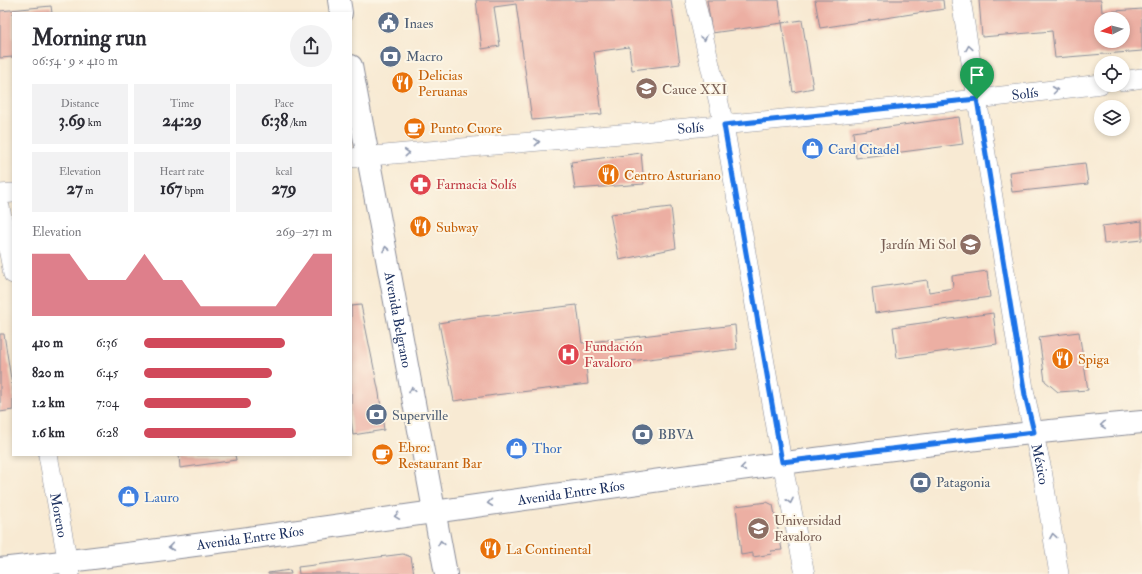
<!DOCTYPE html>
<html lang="en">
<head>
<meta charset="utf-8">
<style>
  body { margin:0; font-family:"IM FELL Double Pica",serif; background:#f2f2f3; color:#2b2b33; height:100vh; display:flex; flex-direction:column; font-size:15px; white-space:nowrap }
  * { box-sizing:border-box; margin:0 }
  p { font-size:13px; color:#7c7c81 }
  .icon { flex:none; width:22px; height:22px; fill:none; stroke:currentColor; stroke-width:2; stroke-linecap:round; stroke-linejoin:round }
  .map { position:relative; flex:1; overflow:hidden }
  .sheet { position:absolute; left:12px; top:12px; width:340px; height:444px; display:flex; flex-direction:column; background:#fff; border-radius:0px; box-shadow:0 2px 6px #0003 }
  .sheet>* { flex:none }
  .needle { width:26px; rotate:264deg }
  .buttons { position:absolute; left:1094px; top:12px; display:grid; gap:8px }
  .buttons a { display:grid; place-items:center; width:36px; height:36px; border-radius:50%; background:#fff; box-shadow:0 2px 6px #0003; font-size:20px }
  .pin { position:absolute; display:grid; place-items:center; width:34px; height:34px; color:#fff; margin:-41px -17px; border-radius:50% 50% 50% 0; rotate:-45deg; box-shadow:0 0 4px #0007 }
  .pin .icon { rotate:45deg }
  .round { display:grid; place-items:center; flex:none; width:42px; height:42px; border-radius:21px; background:#f2f2f3 }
  .headline { display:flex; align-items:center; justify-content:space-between; height:68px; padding:0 20px }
  h1 { font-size:22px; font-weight:700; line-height:30px }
  .stats { display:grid; grid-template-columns:repeat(3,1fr); gap:6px; height:68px; padding:4px 20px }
  .stats div { display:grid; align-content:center; border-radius:0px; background:#f2f2f3; text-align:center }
  .stats b { font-size:17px; font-weight:700 }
  .stats small { font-size:11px; font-weight:400 }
  .stats p { font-size:11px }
  .chart { height:112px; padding:8px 20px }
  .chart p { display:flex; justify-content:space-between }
  .chart svg { width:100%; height:72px; margin-top:4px; fill:#d1495b; opacity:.7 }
  ul { padding:0 20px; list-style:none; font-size:13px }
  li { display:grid; grid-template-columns:64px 48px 1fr; align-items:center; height:30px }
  li i { height:10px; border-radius:5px; background:#d1495b }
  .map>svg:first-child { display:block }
</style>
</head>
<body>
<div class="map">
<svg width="1142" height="574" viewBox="0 0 1142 574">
  <rect width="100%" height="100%" fill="#fcf5e5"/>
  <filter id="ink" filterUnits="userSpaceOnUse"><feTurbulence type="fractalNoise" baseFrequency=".025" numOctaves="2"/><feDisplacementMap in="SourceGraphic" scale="8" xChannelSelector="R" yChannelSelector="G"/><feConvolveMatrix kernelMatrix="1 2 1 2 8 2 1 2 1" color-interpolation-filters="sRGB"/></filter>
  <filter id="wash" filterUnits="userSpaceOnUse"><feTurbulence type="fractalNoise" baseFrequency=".012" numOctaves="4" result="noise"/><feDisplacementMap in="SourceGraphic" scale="16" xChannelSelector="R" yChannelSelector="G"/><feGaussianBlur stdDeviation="0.9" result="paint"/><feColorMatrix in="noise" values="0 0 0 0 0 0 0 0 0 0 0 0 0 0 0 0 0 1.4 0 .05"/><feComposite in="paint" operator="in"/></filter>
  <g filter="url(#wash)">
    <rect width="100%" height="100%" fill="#f8ead3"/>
    <g id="blocks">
      <!-- building -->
      <path fill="#ecafa3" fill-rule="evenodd" d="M 476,0 L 671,0 L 680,64 L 632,70 L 629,47 L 594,52 L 602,114 L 532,120 L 516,4 L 494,7 L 500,46 L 482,49 Z
        M 707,0 L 779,0 L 782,23 L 712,33 Z
        M 815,0 L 943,0 L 944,9 L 820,28 Z
        M 979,0 L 1101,0 L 1102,12 L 1142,9 L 1142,51 L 1055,58 L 1052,31 L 982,37 ZM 1101,19 L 1123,19 L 1123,41 L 1101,41 Z
        M 51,6 L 52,13 L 13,13 L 13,57 L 0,58 L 0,11 Z
        M 802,20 L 813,88 L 793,92 L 782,23 Z
        M 959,117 L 963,144 L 856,158 L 853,132 Z
        M 641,153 L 644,184 L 575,189 L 571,162 Z
        M 1085,163 L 1088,184 L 1012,192 L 1009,172 Z
        M 671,207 L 676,248 L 619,260 L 610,214 Z
        M 1142,221 L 1142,240 L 1104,244 L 1102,226 Z
        M 987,271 L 990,297 L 875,313 L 872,288 L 927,280 L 929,292 L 953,288 L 952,276 Z
        M 361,305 L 379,393 L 384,430 L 353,435 L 351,419 L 351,306 Z
        M 577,305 L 582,343 L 735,325 L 737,349 L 586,366 L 588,384 L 495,395 L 454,401 L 439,323 L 466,318 Z
        M 993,313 L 997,344 L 897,358 L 893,327 Z
        M 1079,332 L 1088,390 L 1058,392 L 1045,381 L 1039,337 Z
        M 0,334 L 4,334 L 13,392 L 13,410 L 0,412 Z
        M 179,455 L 235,455 L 236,460 L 180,468 Z
        M 767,502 L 773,505 L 782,550 L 771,551 L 772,554 L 753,557 L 753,553 L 741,555 L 736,506 Z
        M 403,554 L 411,557 L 414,574 L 299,574 L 298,567 Z
        M 290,570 L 291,574 L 268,574 L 268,573 Z"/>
    </g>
  </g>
  <g filter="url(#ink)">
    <use href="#blocks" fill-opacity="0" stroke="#8a8c98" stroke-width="1"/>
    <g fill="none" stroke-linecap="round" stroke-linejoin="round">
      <defs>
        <g id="minor">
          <path d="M 695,0 L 724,125 L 782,462 L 805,574"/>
          <path id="s1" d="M 961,0 L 1025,395 L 1042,470 L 1059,574"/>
          <path d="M 1123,81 L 1142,78"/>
          <path id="s2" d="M 351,158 C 601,135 852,116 1101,84"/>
          <path d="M 0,194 L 13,193"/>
          <path d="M 0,207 L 13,274"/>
          <path id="s3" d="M 48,455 L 70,574"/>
        </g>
        <g id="secondary">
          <path d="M 339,0 L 341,13"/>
          <path id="s4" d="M 351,66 L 446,574"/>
          <path id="s5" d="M 0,569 C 381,526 760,457 1142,422"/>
        </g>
      </defs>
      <!-- minor casing -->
      <use href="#minor" stroke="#8a8c98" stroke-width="20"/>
      <!-- secondary casing -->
      <use href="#secondary" stroke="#8a8c98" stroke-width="24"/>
      <!-- minor -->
      <use href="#minor" stroke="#fff" stroke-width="19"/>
      <!-- secondary -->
      <use href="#secondary" stroke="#fff" stroke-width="22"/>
    </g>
    <!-- one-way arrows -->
    <defs><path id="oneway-chevron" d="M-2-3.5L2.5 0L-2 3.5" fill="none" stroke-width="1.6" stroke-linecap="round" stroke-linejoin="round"/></defs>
    <g stroke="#8d97ae">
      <use href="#oneway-chevron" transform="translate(704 38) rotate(77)"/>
      <use href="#oneway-chevron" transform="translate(969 48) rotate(-99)"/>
      <use href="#oneway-chevron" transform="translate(1055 90) rotate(-7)"/>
      <use href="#oneway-chevron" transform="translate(537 142) rotate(-5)"/>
      <use href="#oneway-chevron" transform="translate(407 153) rotate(-5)"/>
      <use href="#oneway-chevron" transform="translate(386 249) rotate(-101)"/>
      <use href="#oneway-chevron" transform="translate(412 390) rotate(-101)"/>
      <use href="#oneway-chevron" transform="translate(1103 425) rotate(175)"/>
      <use href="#oneway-chevron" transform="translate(743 468) rotate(172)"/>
      <use href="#oneway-chevron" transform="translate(790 501) rotate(78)"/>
      <use href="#oneway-chevron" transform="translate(490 503) rotate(173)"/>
      <use href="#oneway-chevron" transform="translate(397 516) rotate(172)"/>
      <use href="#oneway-chevron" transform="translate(1053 536) rotate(-99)"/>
      <use href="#oneway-chevron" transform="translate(441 543) rotate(-100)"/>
      <use href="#oneway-chevron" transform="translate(171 547) rotate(172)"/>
    </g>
  </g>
  <g fill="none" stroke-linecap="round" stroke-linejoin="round" filter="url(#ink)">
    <defs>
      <path id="route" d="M 977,99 L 1025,395 L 1034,432 L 782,462 L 724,125 Z"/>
    </defs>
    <!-- route casing -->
    <use href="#route" stroke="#fff" stroke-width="8"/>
    <!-- route -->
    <use href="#route" stroke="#1a73e8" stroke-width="5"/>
  </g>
  <!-- icons -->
  <defs>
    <symbol id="civic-disc" viewBox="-11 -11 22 22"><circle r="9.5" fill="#5c6f8a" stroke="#fcf5e5"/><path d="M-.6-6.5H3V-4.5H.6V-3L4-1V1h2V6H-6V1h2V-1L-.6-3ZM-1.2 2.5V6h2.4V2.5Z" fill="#fff"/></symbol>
    <symbol id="bank-disc" viewBox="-11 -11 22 22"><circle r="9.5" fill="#5c6f8a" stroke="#fcf5e5"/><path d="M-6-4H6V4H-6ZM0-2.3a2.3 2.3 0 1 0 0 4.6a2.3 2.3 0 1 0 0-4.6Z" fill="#fff"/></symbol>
    <symbol id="restaurant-disc" viewBox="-11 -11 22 22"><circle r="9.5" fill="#e8710a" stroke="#fcf5e5"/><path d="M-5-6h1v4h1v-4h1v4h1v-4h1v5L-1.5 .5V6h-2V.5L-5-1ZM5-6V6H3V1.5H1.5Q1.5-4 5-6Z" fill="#fff"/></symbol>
    <symbol id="school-disc" viewBox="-11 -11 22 22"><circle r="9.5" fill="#8d6e63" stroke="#fcf5e5"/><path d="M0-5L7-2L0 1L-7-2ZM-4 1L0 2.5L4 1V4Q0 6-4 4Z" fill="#fff"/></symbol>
    <symbol id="cafe-disc" viewBox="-11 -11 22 22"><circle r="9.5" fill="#e8710a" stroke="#fcf5e5"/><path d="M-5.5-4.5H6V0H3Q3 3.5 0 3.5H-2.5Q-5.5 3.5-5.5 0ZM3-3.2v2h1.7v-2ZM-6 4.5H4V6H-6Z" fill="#fff"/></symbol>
    <symbol id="shop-disc" viewBox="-11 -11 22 22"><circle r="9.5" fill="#3f7fe0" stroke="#fcf5e5"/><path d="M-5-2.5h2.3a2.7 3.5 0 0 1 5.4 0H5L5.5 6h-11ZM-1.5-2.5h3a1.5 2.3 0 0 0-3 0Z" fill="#fff"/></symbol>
    <symbol id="pharmacy-disc" viewBox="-11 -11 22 22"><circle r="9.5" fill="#e0444e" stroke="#fcf5e5"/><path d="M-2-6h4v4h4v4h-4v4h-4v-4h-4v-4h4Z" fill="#fff"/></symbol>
    <symbol id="hospital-disc" viewBox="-11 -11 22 22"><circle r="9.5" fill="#e0444e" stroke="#fcf5e5"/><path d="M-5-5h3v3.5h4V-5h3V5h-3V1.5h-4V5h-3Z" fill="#fff"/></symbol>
    <symbol id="university-disc" viewBox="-11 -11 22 22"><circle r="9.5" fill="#8d6e63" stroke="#fcf5e5"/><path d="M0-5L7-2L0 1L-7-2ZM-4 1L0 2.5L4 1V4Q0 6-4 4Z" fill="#fff"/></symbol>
  </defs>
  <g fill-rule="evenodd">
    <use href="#civic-disc" x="376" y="10" width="25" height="25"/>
    <use href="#bank-disc" x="378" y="44" width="25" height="25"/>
    <use href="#restaurant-disc" x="390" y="70" width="25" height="25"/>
    <use href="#school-disc" x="634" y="76" width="25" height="25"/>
    <use href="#cafe-disc" x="402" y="116" width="25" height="25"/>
    <use href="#shop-disc" x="800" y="136" width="25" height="25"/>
    <use href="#restaurant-disc" x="596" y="162" width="25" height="25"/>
    <use href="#pharmacy-disc" x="408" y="172" width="25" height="25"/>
    <use href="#restaurant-disc" x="408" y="214" width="25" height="25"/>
    <use href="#school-disc" x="958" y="232" width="25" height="25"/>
    <use href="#hospital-disc" x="556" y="342" width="25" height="25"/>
    <use href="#restaurant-disc" x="1050" y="346" width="25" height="25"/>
    <use href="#bank-disc" x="364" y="402" width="25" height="25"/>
    <use href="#bank-disc" x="630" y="422" width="25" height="25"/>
    <use href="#shop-disc" x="504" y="436" width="25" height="25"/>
    <use href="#cafe-disc" x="370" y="442" width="25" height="25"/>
    <use href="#bank-disc" x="908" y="470" width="25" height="25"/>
    <use href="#shop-disc" x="116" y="484" width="25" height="25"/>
    <use href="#university-disc" x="746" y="516" width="25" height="25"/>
    <use href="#restaurant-disc" x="478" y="536" width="25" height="25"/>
  </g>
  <g text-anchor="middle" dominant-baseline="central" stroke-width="4" stroke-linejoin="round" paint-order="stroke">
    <!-- service labels -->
    <g font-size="14" fill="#4e5e75" stroke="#fcf5e5" text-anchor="start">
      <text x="404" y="23">Inaes</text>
      <text x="406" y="56">Macro</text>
      <text x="392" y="415">Superville</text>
      <text x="658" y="434">BBVA</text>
      <text x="936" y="482">Patagonia</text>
    </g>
    <!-- food labels -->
    <g font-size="14" fill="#c56008" stroke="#fcf5e5" text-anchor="start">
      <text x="418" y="75">Delicias<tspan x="418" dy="16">Peruanas</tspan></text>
      <text x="430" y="128">Punto Cuore</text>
      <text x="624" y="175">Centro Asturiano</text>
      <text x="436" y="227">Subway</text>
      <text x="1078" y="359">Spiga</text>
      <text x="398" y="447">Ebro:<tspan x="398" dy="16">Restaurant Bar</tspan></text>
      <text x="506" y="549">La Continental</text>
    </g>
    <!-- education labels -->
    <g font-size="14" fill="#785e54" stroke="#fcf5e5" text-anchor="start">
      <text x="662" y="89">Cauce XXI</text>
      <text x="956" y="244" text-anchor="end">Jardín Mi Sol</text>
      <text x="774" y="520">Universidad<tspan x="774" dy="16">Favaloro</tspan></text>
    </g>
    <!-- street labels -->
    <g font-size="14" fill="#1b2f5e" stroke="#fcf5e5">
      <text stroke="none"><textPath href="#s2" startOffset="677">Solís</textPath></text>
      <text stroke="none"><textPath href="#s2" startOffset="341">Solís</textPath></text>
      <text stroke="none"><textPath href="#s4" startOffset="258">Avenida Belgrano</textPath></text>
      <text stroke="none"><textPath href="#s1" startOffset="471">México</textPath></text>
      <text stroke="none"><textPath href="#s5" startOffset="576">Avenida Entre Ríos</textPath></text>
      <text stroke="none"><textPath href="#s3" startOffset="61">Moreno</textPath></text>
      <text stroke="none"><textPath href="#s5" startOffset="252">Avenida Entre Ríos</textPath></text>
    </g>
    <!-- shop labels -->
    <g font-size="14" fill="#366cbe" stroke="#fcf5e5" text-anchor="start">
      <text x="828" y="149">Card Citadel</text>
      <text x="532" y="448">Thor</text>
      <text x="144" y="497">Lauro</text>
    </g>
    <!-- health labels -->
    <g font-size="14" fill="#be3a42" stroke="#fcf5e5" text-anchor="start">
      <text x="436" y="184">Farmacia Solís</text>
      <text x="584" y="346">Fundación<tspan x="584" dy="16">Favaloro</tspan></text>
    </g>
  </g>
</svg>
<div class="buttons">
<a><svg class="needle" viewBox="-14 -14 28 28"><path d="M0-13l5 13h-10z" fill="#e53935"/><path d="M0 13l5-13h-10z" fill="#7c7c81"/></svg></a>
<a><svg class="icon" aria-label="locate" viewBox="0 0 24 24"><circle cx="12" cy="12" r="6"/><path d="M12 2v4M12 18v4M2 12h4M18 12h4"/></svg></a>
<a><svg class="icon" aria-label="layers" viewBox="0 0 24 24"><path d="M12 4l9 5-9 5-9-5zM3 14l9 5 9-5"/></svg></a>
</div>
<div class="pin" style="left:977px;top:99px;background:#1e9e55"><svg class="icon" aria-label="arrive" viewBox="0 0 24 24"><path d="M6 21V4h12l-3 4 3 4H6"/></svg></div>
<section class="sheet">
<div class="headline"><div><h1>Morning run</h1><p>06:54 · 9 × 410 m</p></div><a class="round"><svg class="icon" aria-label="share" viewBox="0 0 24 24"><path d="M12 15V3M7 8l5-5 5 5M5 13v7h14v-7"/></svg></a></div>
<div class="stats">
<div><p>Distance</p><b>3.69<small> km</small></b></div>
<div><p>Time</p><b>24:29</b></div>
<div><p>Pace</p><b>6:38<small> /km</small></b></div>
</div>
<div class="stats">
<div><p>Elevation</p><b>27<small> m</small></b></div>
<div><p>Heart rate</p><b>167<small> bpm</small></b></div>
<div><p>kcal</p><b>279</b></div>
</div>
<div class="chart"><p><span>Elevation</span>269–271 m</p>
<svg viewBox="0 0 160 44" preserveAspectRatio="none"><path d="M0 44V6L10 6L20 6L30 22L40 22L50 22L60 6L70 22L80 22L90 38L100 38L110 38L120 38L130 38L140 22L150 6L160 6V44z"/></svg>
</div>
<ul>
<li><b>410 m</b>6:36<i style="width:75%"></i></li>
<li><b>820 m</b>6:45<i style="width:68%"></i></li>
<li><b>1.2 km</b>7:04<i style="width:57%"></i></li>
<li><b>1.6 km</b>6:28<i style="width:81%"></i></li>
</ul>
</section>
</div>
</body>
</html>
